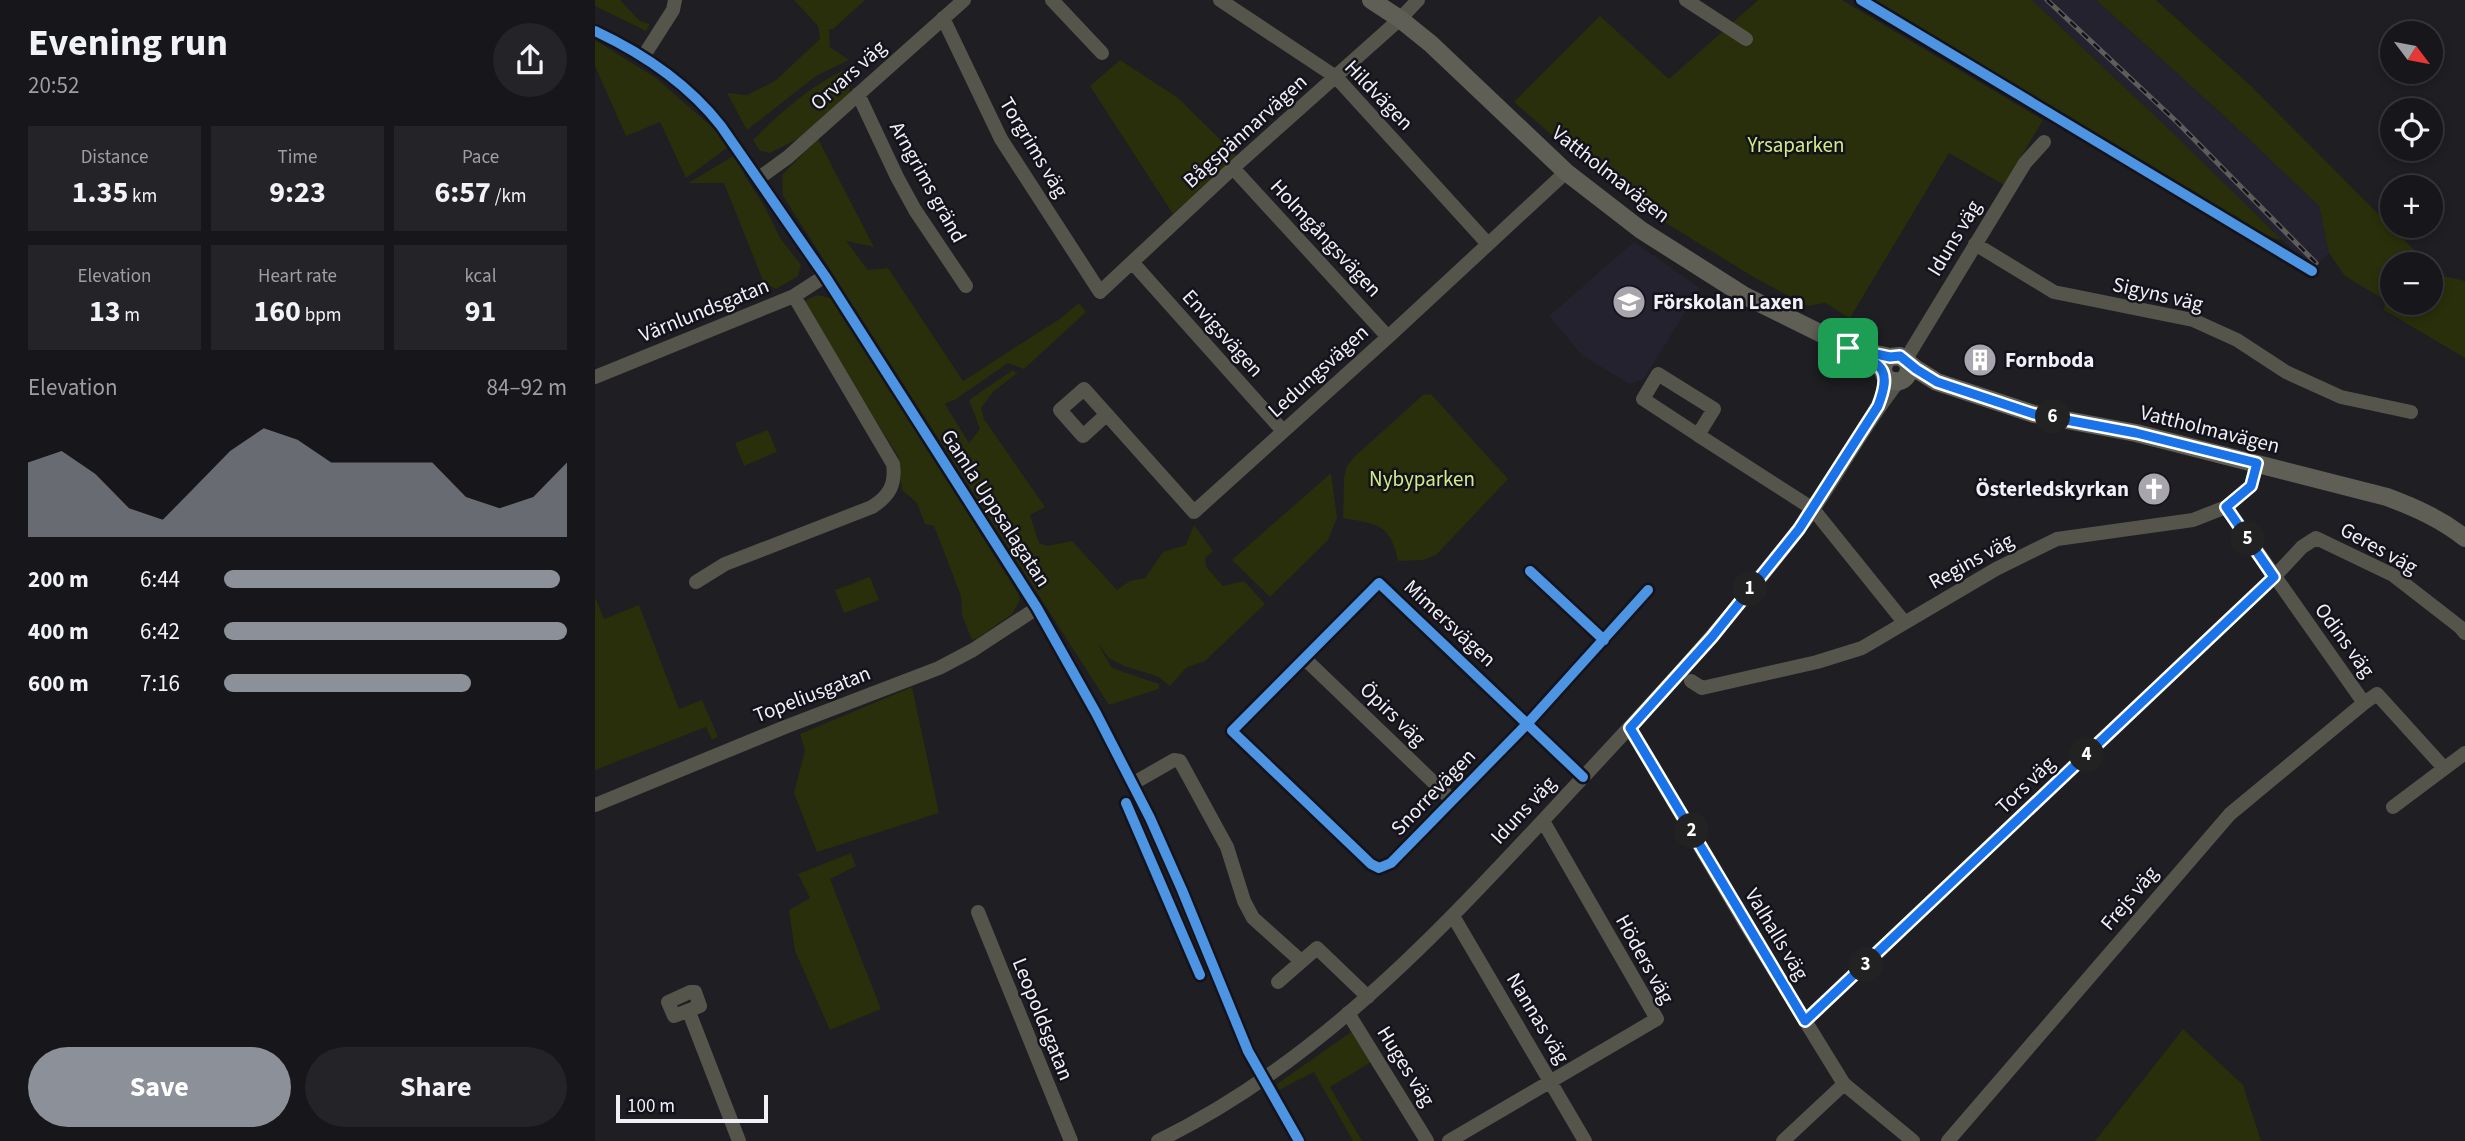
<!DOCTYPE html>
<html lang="en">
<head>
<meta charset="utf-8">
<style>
  body { margin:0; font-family:"Source Sans 3",sans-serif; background:#242327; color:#f1f3f6; height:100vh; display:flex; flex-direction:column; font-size:26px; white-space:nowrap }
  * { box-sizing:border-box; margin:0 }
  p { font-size:23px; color:#9e9fa2 }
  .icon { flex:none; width:38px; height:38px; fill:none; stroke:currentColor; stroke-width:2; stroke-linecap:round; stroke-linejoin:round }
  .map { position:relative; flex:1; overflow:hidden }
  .drawer { display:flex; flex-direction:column; background:#17161a; width:595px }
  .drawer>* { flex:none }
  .needle { width:46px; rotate:122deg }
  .fabs { position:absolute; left:1785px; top:21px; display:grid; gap:14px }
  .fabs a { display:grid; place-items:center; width:63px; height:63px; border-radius:50%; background:#17161a; box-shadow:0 4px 10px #0003,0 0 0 2px #363539; font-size:35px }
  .scale { position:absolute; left:21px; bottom:18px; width:152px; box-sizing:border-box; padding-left:7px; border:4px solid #f1f0f6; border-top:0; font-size:19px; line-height:24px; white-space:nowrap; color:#f1f0f6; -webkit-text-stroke:5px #14131b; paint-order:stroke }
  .pin { position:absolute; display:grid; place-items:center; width:60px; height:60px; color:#fff; margin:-30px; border-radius:14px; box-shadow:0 4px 10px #0006 }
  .km { position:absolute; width:35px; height:35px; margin:-18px; border-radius:50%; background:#222; color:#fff; font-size:19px; line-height:35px; text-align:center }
  .round { display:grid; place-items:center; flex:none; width:74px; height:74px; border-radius:37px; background:#242327 }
  .summary { display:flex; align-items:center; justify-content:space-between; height:119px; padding:0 28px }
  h1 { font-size:38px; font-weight:700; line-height:52px }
  .stats { display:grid; grid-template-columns:repeat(3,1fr); gap:10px; height:119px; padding:7px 28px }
  .stats div { display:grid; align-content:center; border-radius:0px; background:#242327; text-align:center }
  .stats b { font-size:30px; font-weight:700 }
  .stats small { font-size:19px; font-weight:400 }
  .stats p { font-size:19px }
  .chart { height:196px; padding:14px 28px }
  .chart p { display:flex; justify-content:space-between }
  .chart svg { width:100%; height:126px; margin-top:7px; fill:#8c9099; opacity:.7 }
  .primary-button { display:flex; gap:14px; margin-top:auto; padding:14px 28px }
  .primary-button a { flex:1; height:80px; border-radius:42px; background:#8c9099; color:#fff; font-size:28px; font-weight:700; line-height:80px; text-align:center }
  .primary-button a+a { background:#242327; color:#f1f3f6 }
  ul { padding:0 28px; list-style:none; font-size:23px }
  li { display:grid; grid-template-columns:112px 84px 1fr; align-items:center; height:52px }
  li i { height:18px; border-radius:9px; background:#8c9099 }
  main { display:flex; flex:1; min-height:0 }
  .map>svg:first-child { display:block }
</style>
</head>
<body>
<main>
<section class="drawer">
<div class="summary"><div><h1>Evening run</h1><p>20:52</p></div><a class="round"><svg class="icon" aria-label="share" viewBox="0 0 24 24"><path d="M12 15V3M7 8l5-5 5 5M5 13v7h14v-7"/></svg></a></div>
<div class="stats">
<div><p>Distance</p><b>1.35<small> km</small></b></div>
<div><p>Time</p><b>9:23</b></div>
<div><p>Pace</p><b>6:57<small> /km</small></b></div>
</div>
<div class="stats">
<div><p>Elevation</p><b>13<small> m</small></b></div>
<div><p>Heart rate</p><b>160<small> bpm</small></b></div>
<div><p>kcal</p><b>91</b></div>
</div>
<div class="chart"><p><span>Elevation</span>84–92 m</p>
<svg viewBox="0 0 160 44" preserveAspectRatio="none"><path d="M0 44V18L10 14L20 22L30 34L40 38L50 26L60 14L70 6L80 10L90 18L100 18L110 18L120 18L130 30L140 34L150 30L160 18V44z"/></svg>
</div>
<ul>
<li><b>200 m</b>6:44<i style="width:98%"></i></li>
<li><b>400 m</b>6:42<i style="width:100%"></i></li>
<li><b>600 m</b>7:16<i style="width:72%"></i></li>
</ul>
<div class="primary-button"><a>Save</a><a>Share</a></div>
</section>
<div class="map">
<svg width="1870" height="1141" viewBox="0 0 1870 1141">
  <rect width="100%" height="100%" fill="#1f1e22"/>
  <!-- built -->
  <path fill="#24222e" d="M 1437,0 L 1501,0 L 1628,115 L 1724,206 L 1734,253 L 1719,268 L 1687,240 L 1576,131 Z
    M 1039,242 L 1105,288 L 1048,380 L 1034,384 L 987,355 L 954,316 Z"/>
  <!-- green -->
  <path fill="#282f0a" d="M 0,0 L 25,0 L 45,21 L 55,24 L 51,31 L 0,6 Z
    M 199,0 L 270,0 L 238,29 L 234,29 L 235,47 L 254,60 L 221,76 L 152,130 L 132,93 L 152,95 L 180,81 L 225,39 L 223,26 Z
    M 1163,0 L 1247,0 L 1448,120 L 1409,185 L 1354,153 L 1255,318 L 1230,303 L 1213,306 L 1160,278 L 1058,215 L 1008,179 L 919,102 L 1005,16 L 1074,79 Z
    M 1274,0 L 1437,0 L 1576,131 L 1687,240 L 1665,234 Z
    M 1501,0 L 1561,0 L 1657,87 L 1833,264 L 1797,264 L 1797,303 L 1836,303 L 1836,267 L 1844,275 L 1870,281 L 1870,358 L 1789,310 L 1790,300 L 1750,276 L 1734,253 L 1724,206 L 1628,115 Z
    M 0,40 L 61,78 L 118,128 L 133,147 L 91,178 L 65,122 L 31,136 L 0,66 Z
    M 525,60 L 583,98 L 642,156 L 578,214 L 495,86 Z
    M 254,68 L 255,93 L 205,138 L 175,153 L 165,151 L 158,140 C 185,113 218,83 254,68 Z
    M 223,139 L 279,247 L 251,241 L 273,270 L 293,268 L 368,381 L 466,318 L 484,303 L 491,312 L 429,369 L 413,363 L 361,399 L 350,404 L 374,443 L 385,429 L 374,400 L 418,370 L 422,373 L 398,392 L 386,408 L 389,419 L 450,507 L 435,515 L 444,543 L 453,546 L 477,541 L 522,590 L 535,581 L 550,578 L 568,552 L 591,545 L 599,525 L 618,551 L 610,558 L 611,567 L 628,586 L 649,581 L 670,604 L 610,661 L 591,668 L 575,686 L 562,676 L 529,666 L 514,658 L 503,644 L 517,668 L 564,684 L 564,689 L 514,705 L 188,196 L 187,175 Z
    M 142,154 L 150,176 L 170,207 L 185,238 L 206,265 L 203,276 L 181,289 L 169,283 L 129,183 L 93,183 Z
    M 222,295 L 235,298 L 244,309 L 423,593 L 425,600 L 417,614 L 383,638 L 377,640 L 367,615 L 366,596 L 339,526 L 330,524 L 322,503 L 307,490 L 303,456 L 211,309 L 211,300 Z
    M 836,394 L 913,479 L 841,555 L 828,560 L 803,561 C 795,523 782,524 748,518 L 749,478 L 751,468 L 759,457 L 828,395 Z
    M 173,430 L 182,452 L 149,466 L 140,443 Z
    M 736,473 L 742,518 L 733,540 L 675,597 L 637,560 Z
    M 275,577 L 284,600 L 249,613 L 240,590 Z
    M 0,597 L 9,619 L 44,605 L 84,709 L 107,700 L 123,737 L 117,740 L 111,727 L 0,770 Z
    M 317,687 L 344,813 L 222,852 L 199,793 L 210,750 L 205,734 Z
    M 256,853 L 261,866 L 235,879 L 286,1009 L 235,1030 L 200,951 L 194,910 L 215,898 L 203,874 Z
    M 1588,1029 L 1648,1085 L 1666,1141 L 1500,1141 Z
    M 756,1032 L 776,1062 L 735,1087 L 767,1141 L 758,1141 L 719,1072 L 684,1090 L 682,1084 Z"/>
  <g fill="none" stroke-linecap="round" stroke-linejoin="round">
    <!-- minor -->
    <path stroke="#55554c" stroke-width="14" d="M 457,0 L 507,53
      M 625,0 L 741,77 L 893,244
      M 1091,0 L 1151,39
      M 348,18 L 406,139 L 505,292 L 638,168 L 805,19 L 823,0
      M 0,31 C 47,53 94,85 126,126 L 230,276 L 442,608 L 501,713 L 555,818 L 587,890 L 653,1051 L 704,1141
      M 48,57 L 78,10 L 80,0
      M 263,94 L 302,177 L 320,210 L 371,286
      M 638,168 L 793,337
      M 164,178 L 193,157 L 369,0
      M 1380,244 L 1459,292 L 1598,320 L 1642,340 L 1691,372 L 1746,397 L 1816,412
      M 537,262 L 688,431
      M 1311,359 L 1430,163 L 1449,142
      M 0,377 L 199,296 L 230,276
      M 511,415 L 488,436 L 465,410 L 489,389 L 599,512 L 793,337 L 971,172
      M 1103,435 L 1048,399 L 1063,374 L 1119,409 L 1103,435 L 1218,509 L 1309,622
      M 1631,507 L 1769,703 L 1782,694 L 1849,768
      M 935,571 L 1009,640
      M 101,582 L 130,564 L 277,507 C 294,496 301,485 298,464 L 199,296
      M 709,658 L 857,800
      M 1096,681 L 1107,688 L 1222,662 L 1267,648 L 1401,569 L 1462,539 L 1598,520 L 1631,507 L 1656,486 L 1662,463
      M 1035,728 L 1150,923 L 1249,1084 L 1318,1141
      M 988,777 L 784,583 L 637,731 L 776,864 L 784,868 L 796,863 L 933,723 L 1053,590
      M 537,784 L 579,760 L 585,761 L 632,847 L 649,901 L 658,918 L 706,961
      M 0,805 L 190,727 L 344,668 L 378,650 L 442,608
      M 1798,807 L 1870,753
      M 383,912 L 476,1141
      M 858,916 L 990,1141
      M 683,982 L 722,948 L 773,997
      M 95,992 L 100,992 L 105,1006 L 79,1016 L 73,1002 Z
      M 94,1012 L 144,1141
      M 753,1013 L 832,1141
      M 1210,1021 L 1679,577 L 1707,547 L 1721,538 L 1798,575 L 1865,627 L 1870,633
      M 563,1141 C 724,1063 847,929 967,800 C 1049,712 1131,625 1204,529 C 1240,482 1266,428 1303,382
      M 854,1141 L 1062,1019 L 948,821
      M 1188,1141 L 1249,1084
      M 1353,1141 L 1635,814 L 1769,703"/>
    <!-- major -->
    <path stroke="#605f56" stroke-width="18" d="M 776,0 L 805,19 L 836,44 L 971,172 L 1046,230 L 1150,296 L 1241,341 L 1288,369
      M 1253,348 L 1295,357 L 1305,356 L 1321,369 L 1342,382 L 1439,414 L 1541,433 L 1792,497 C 1821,508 1846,519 1870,538
      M 1292,359 C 1275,384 1320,392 1313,362"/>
    <defs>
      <path id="rail" d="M 1452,0 L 1583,123 L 1721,263"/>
    </defs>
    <!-- rail casing -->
    <use href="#rail" stroke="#5e5d5a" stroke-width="5"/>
    <!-- rail -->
    <use href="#rail" stroke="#14131b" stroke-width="2.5" stroke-dasharray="8" stroke-linecap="butt"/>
    <defs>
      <path id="cycleway" d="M 1266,0 L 1717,271
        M 0,31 C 47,53 94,85 126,126 L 230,276 L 442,608 L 501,713 L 555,818 L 587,890 L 653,1051 L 704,1141
        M 935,571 L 1009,640
        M 988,777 L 784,583 L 637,731 L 776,864 L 784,868 L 796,863 L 933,723 L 1053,590
        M 531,803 L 605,975"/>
    </defs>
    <!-- cycleway casing -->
    <use href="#cycleway" stroke="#14131b" stroke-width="15"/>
    <!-- cycleway -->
    <use href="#cycleway" stroke="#4d94e3" stroke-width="10"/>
  </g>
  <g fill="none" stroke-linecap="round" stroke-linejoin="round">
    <defs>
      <path id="route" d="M 1253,348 L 1295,357 L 1305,356 L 1321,369 L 1342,382 L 1439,414 L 1541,433 L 1662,463 L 1656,486 L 1631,507 L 1679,577 L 1210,1021 L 1035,728 L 1117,637 L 1204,529 L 1283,406 C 1298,367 1286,365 1253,348 Z"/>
    </defs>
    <!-- route casing -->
    <use href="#route" stroke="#fff" stroke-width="14"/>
    <!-- route -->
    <use href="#route" stroke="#1a73e8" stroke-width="9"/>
  </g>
  <!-- icons -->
  <defs>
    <symbol id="school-disc" viewBox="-11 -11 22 22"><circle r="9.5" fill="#a8a6ac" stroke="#14131b"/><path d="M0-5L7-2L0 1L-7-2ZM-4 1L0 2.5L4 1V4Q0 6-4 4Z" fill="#fff"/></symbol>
    <symbol id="building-disc" viewBox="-11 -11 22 22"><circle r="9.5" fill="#a8a6ac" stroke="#14131b"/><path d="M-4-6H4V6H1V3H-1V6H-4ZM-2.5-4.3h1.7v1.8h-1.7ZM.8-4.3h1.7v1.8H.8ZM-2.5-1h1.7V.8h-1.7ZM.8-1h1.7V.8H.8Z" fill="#fff"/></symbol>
    <symbol id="church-disc" viewBox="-11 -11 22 22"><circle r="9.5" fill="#a8a6ac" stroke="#14131b"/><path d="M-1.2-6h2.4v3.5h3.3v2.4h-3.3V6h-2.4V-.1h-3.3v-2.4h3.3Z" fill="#fff"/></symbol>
  </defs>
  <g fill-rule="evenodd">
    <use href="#school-disc" x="1015" y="283" width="38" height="38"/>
    <use href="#building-disc" x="1366" y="341" width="38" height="38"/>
    <use href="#church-disc" x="1540" y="470" width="38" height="38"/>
  </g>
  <g text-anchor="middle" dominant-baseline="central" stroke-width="5" stroke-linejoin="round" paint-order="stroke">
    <!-- street labels -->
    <g font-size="21" fill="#f1f0f6" stroke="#14131b">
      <text transform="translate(253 75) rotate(-42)">Orvars väg</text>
      <text transform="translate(784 95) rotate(46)">Hildvägen</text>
      <text transform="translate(650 131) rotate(-42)">Bågspännarvägen</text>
      <text transform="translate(439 147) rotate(59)">Torgrims väg</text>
      <text transform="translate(1016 174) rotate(38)">Vattholmavägen</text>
      <text transform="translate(333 182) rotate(61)">Arngrims gränd</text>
      <text transform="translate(731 238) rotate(47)">Holmgångsvägen</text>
      <text transform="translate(1359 238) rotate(-59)">Iduns väg</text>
      <text transform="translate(1563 294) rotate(13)">Sigyns väg</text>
      <text transform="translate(109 310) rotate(-22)">Värnlundsgatan</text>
      <text transform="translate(628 333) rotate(48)">Envigsvägen</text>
      <text transform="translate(723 371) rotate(-42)">Ledungsvägen</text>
      <text transform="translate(1615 429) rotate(14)">Vattholmavägen</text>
      <text transform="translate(401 508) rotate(57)">Gamla Uppsalagatan</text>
      <text transform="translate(1784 548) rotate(29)">Geres väg</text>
      <text transform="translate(1376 561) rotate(-29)">Regins väg</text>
      <text transform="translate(855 623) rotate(43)">Mimersvägen</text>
      <text transform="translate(1750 640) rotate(54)">Odins väg</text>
      <text transform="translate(217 694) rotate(-21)">Topeliusgatan</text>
      <text transform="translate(798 714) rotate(44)">Öpirs väg</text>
      <text transform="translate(1430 785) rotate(-44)">Tors väg</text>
      <text transform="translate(838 792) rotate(-46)">Snorrevägen</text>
      <text transform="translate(928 810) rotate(-47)">Iduns väg</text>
      <text transform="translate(1534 898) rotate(-50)">Frejs väg</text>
      <text transform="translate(1182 934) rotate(59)">Valhalls väg</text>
      <text transform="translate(1050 959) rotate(61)">Höders väg</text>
      <text transform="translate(943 1018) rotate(59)">Nannas väg</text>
      <text transform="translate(448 1019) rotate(68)">Leopoldsgatan</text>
      <text transform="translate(811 1066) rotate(58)">Huges väg</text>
    </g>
    <!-- park labels -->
    <g font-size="21" fill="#d1eb86" stroke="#14131b">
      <text x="1201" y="145">Yrsaparken</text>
      <text x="827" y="479">Nybyparken</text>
    </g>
    <!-- poi labels -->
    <g font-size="21" font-weight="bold" fill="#f1f0f6" stroke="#14131b" text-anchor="start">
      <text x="1058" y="302">Förskolan Laxen</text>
      <text x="1410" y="360">Fornboda</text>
      <text x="1534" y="489" text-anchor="end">Österledskyrkan</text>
    </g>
  </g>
</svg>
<div class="fabs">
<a><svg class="needle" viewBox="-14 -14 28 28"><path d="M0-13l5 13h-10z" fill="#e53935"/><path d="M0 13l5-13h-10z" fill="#9e9fa2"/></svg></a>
<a><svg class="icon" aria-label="locate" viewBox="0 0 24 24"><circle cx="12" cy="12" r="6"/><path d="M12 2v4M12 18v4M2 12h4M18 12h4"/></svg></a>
<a>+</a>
<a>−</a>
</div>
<div class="scale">100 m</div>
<div class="pin" style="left:1253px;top:348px;background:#1e9e55"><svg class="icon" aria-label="arrive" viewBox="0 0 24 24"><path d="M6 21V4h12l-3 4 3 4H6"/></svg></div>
<b class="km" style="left:1155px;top:589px">1</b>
<b class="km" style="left:1097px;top:831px">2</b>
<b class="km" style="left:1271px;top:965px">3</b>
<b class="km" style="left:1492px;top:755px">4</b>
<b class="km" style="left:1653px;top:539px">5</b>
<b class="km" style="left:1458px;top:417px">6</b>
</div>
</main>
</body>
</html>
